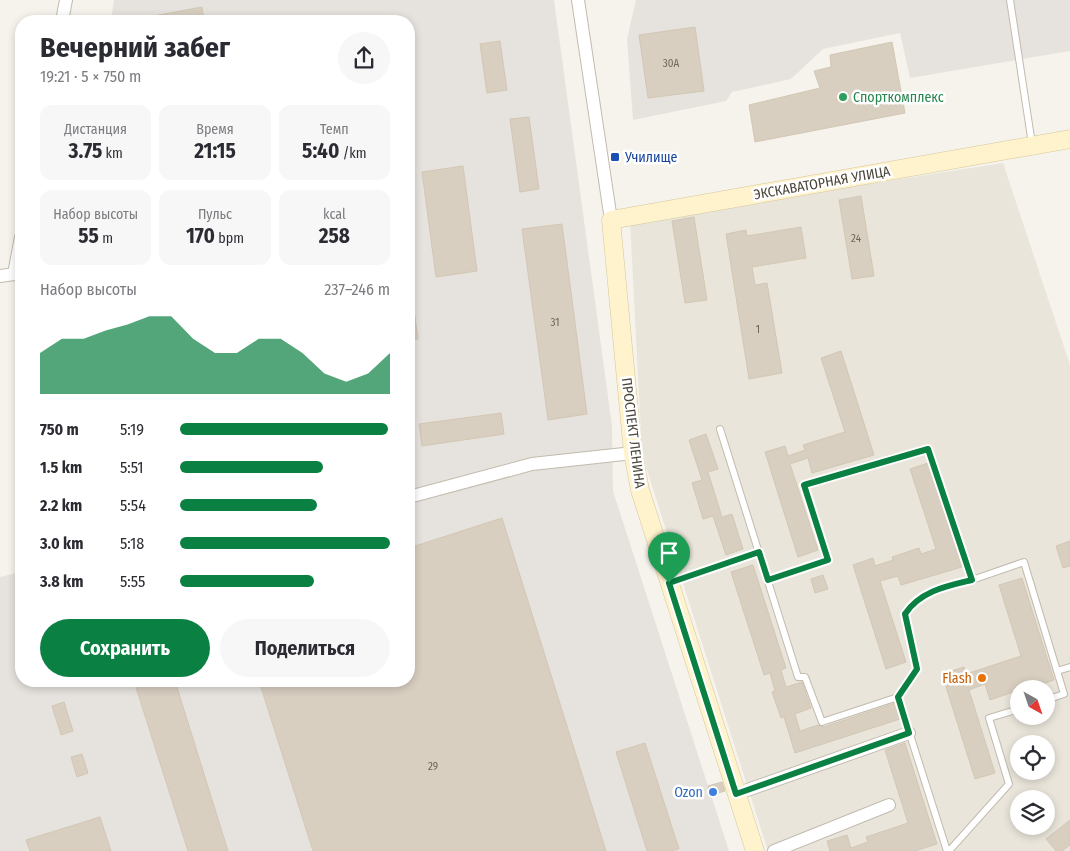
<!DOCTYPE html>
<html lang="ru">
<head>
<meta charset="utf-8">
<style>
  body { margin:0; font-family:"Fira Sans Condensed",sans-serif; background:#f7f7f7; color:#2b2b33; height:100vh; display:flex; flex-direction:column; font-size:19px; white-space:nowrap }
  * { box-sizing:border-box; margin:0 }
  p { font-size:16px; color:#7c7c81 }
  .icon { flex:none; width:28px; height:28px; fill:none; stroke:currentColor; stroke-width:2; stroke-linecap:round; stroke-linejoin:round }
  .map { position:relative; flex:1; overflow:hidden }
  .sheet { position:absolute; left:15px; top:15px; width:400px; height:672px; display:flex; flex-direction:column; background:#fff; border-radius:20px; box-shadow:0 2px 8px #0003 }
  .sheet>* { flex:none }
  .needle { width:32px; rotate:140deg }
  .controls { position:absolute; left:1010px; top:680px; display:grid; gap:10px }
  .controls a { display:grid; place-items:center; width:45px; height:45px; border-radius:50%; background:#fff; box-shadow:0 2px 8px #0003; font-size:25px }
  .pin { position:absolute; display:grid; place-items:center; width:42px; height:42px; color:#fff; margin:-51px -21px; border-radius:50% 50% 50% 0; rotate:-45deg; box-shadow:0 0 5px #0007 }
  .pin .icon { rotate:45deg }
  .round { display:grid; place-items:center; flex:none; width:52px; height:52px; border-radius:26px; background:#f7f7f7 }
  .overview { display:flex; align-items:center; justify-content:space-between; height:85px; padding:0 25px }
  h1 { font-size:28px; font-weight:700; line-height:38px }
  .figures { display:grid; grid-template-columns:repeat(3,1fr); gap:8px; height:85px; padding:5px 25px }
  .figures div { display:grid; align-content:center; border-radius:12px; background:#f7f7f7; text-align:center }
  .figures b { font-size:21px; font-weight:700 }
  .figures small { font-size:14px; font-weight:400 }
  .figures p { font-size:14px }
  .chart { height:140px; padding:10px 25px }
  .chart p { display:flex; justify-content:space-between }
  .chart svg { width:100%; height:90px; margin-top:5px; fill:#0b8043; opacity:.7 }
  .primary-button { display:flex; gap:10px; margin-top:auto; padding:10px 25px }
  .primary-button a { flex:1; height:58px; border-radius:30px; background:#0b8043; color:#fff; font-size:20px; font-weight:700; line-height:58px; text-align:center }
  .primary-button a+a { background:#f7f7f7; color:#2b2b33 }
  ul { padding:0 25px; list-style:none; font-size:16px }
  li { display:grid; grid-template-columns:80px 60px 1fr; align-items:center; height:38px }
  li i { height:12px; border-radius:6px; background:#0b8043 }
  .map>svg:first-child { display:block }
</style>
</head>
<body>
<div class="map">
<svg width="1070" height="851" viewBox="0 0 1070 851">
  <rect width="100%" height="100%" fill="#f6f3ec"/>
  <!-- residential -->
  <path fill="#eae5da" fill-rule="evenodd" d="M 1003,163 L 1070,365 L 1070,851 L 768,851 L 642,454 L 630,221 ZM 1019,689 L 1046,689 L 1046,716 L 1019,716 ZM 1019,744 L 1046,744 L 1046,771 L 1019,771 ZM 1019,799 L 1046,799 L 1046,826 L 1019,826 Z"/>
  <!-- industrial -->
  <path fill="#e6e2dd" d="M 114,0 L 554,0 L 612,426 L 613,491 L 729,851 L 0,851 L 0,577 L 21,572 L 21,681 L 409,681 L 409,21 L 111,21 Z
    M 636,0 L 1070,0 L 1070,51 L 910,78 L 900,33 L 823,49 L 791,79 L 732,92 L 726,101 L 633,120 L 627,39 Z"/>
  <!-- building -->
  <path fill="#d8cfc1" stroke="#d3c7b4" d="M 202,7 L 204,21 L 148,21 L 148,17 Z
    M 695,27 L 704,91 L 648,98 L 639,35 Z
    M 500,41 L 507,90 L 487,93 L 480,44 Z
    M 892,42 L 905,113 L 755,142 L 749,105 L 820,88 L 814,71 L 831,67 L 830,55 Z
    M 529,117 L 539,189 L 520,192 L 510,119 Z
    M 463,166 L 477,271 L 436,277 L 422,172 Z
    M 861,196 L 874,276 L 852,279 L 839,200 Z
    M 694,217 L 707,300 L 685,303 L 672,221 Z
    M 562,224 L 587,414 L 548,420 L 522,229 Z
    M 801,227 L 806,258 L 752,267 L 755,285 L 767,283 L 782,373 L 749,379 L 726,234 L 746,230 L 747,236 Z
    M 409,310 L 414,310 L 418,339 L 409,340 Z
    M 841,351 L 874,455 L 812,473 L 808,458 L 790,464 L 818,550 L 798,557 L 765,452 L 785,446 L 788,456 L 805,450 L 803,445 L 845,432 L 821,358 Z
    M 501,413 L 504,434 L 422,446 L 419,424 Z
    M 706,434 L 718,469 L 708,472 L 722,517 L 732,514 L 743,549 L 726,555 L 713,516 L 703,519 L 692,483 L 702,480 L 689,440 Z
    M 928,463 L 962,567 L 901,585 L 898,576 L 880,581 L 906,662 L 886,669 L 853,565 L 873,558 L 875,566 L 893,560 L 892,557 L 919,548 L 921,554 L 936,549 L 910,469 Z
    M 502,518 L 606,851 L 313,851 L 259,681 L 409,681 L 409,548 Z
    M 1070,541 L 1070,566 L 1063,568 L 1056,546 Z
    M 753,565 L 786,668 L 781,670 L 786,687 L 802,682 L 811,708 L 795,714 L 800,731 L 818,725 L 824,727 L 895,703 L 900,719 L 795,753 L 784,717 L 781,718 L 772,692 L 775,691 L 770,673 L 764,675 L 731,572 Z
    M 823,575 L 828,589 L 815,593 L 811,579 Z
    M 1022,578 L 1054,680 L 1028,689 L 1019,689 L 1019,690 L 990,700 L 985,684 L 969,690 L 995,773 L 975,779 L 942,674 L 964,667 L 966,674 L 1021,656 L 999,585 Z
    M 134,681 L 175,681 L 228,851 L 188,851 Z
    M 64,702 L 73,731 L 61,735 L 52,706 Z
    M 645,743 L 679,849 L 671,851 L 647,851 L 616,752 Z
    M 905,743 L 937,844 L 915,851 L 830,851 L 827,841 L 847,835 L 851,848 L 868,842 L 866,837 L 908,823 L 885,750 Z
    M 82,754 L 88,773 L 77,777 L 71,757 Z
    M 722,782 L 725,791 L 711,795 L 708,786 Z
    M 100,817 L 111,851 L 30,851 L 26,840 Z
    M 1070,820 L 1070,845 L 1062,851 L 1056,851 L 1046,839 Z"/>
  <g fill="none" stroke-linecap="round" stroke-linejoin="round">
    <defs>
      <path id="lane" d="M 1010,0 L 1032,144
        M 720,429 L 798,677 L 805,677 L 822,722 L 898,697 L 917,669 L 905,615 C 919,591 947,586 972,580
        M 767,580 L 828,560 L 804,485 L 928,449 L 972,580 L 1024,562 L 1064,694 L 1046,700
        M 670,583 L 759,552
        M 1057,671 L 1070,667
        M 898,697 L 947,851
        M 949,851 L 1009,784 L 989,718 L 1019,709"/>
      <path id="street" d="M 578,0 L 611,220
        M 62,21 L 66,0
        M 21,237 L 14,274 L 21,275
        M 0,276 L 14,274
        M 409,497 L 532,464 L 633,453
        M 736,794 L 909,733
        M 774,851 L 889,805"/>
      <path id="secondary" d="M 755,851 L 640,490 L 633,453 L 611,220 L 1070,139"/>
    </defs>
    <!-- lane casing -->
    <use href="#lane" stroke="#c2bbae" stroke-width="8"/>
    <!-- street casing -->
    <use href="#street" stroke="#c2bbae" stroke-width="14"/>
    <!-- secondary casing -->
    <use href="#secondary" stroke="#d6c79b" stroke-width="19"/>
    <!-- lane -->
    <use href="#lane" stroke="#fff" stroke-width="6"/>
    <!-- street -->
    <use href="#street" stroke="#fff" stroke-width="12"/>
    <!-- secondary -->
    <use href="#secondary" stroke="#fff3cd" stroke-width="18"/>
  </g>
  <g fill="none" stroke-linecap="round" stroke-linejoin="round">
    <defs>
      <path id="route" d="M 928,449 L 972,580 C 947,586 920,591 905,614 L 917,669 L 898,697 L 909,733 L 736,794 L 669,583 L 759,552 L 768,580 L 828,560 L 804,485 Z"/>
    </defs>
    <!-- route casing -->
    <use href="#route" stroke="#fff" stroke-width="10"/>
    <!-- route -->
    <use href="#route" stroke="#0b8043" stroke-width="6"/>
  </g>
  <!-- markers -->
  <circle fill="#2e9e5b" stroke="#fff" stroke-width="2" cx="843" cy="97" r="5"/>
  <rect fill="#1a4fb4" stroke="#fff" stroke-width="2" x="610" y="152" width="10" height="10" rx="2.5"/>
  <circle fill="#e8710a" stroke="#fff" stroke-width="2" cx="982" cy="678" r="5"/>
  <circle fill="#3f7fe0" stroke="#fff" stroke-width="2" cx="713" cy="792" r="5"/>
  <g text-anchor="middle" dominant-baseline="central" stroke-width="5" stroke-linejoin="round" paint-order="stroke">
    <!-- number labels -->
    <g font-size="11" fill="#6e675b">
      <text x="671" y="63">30А</text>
      <text x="856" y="238">24</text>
      <text x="555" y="322">31</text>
      <text x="758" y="329">1</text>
      <text x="433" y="766">29</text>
    </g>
    <!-- leisure labels -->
    <g font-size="14" fill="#27864d" stroke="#fff" text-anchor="start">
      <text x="853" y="97">Спорткомплекс</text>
    </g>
    <!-- transit labels -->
    <g font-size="14" fill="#164399" stroke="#fff" text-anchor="start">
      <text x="625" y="157">Училище</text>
    </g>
    <!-- street labels -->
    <g font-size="14" fill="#4b4439" stroke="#fff">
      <text transform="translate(822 183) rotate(-10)">ЭКСКАВАТОРНАЯ УЛИЦА</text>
      <text transform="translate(633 433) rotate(83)">ПРОСПЕКТ ЛЕНИНА</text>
    </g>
    <!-- food labels -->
    <g font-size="14" fill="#c56008" stroke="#fff" text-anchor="end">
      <text x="972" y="678">Flash</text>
    </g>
    <!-- shop labels -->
    <g font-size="14" fill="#366cbe" stroke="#fff" text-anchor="end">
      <text x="703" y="792">Ozon</text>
    </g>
  </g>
</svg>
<div class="controls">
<a><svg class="needle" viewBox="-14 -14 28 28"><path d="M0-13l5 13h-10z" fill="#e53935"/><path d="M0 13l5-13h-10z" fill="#7c7c81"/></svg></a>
<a><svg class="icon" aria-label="locate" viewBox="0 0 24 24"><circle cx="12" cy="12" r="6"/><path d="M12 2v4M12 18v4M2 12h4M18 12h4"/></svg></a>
<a><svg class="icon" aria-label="layers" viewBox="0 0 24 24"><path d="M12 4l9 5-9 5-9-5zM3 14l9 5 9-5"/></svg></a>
</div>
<div class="pin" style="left:669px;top:583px;background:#1e9e55"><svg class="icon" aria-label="arrive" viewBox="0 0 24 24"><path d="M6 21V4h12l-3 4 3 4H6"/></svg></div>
<section class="sheet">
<div class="overview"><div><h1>Вечерний забег</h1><p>19:21 · 5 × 750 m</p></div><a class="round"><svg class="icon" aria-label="share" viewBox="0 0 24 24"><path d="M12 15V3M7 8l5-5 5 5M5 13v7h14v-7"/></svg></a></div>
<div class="figures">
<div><p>Дистанция</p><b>3.75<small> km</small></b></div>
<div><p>Время</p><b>21:15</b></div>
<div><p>Темп</p><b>5:40<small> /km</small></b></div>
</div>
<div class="figures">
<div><p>Набор высоты</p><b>55<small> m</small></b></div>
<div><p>Пульс</p><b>170<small> bpm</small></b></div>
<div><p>kcal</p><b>258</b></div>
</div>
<div class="chart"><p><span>Набор высоты</span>237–246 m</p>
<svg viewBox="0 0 160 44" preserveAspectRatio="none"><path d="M0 44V24L10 17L20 17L30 13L40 10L50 6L60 6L70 17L80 24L90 24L100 17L110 17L120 24L130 34L140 38L150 34L160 24V44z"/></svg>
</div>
<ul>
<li><b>750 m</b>5:19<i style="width:99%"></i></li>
<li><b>1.5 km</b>5:51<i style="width:68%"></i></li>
<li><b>2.2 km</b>5:54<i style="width:65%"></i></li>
<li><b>3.0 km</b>5:18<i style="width:100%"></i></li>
<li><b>3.8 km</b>5:55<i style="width:64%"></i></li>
</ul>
<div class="primary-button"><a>Сохранить</a><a>Поделиться</a></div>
</section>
</div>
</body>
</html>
